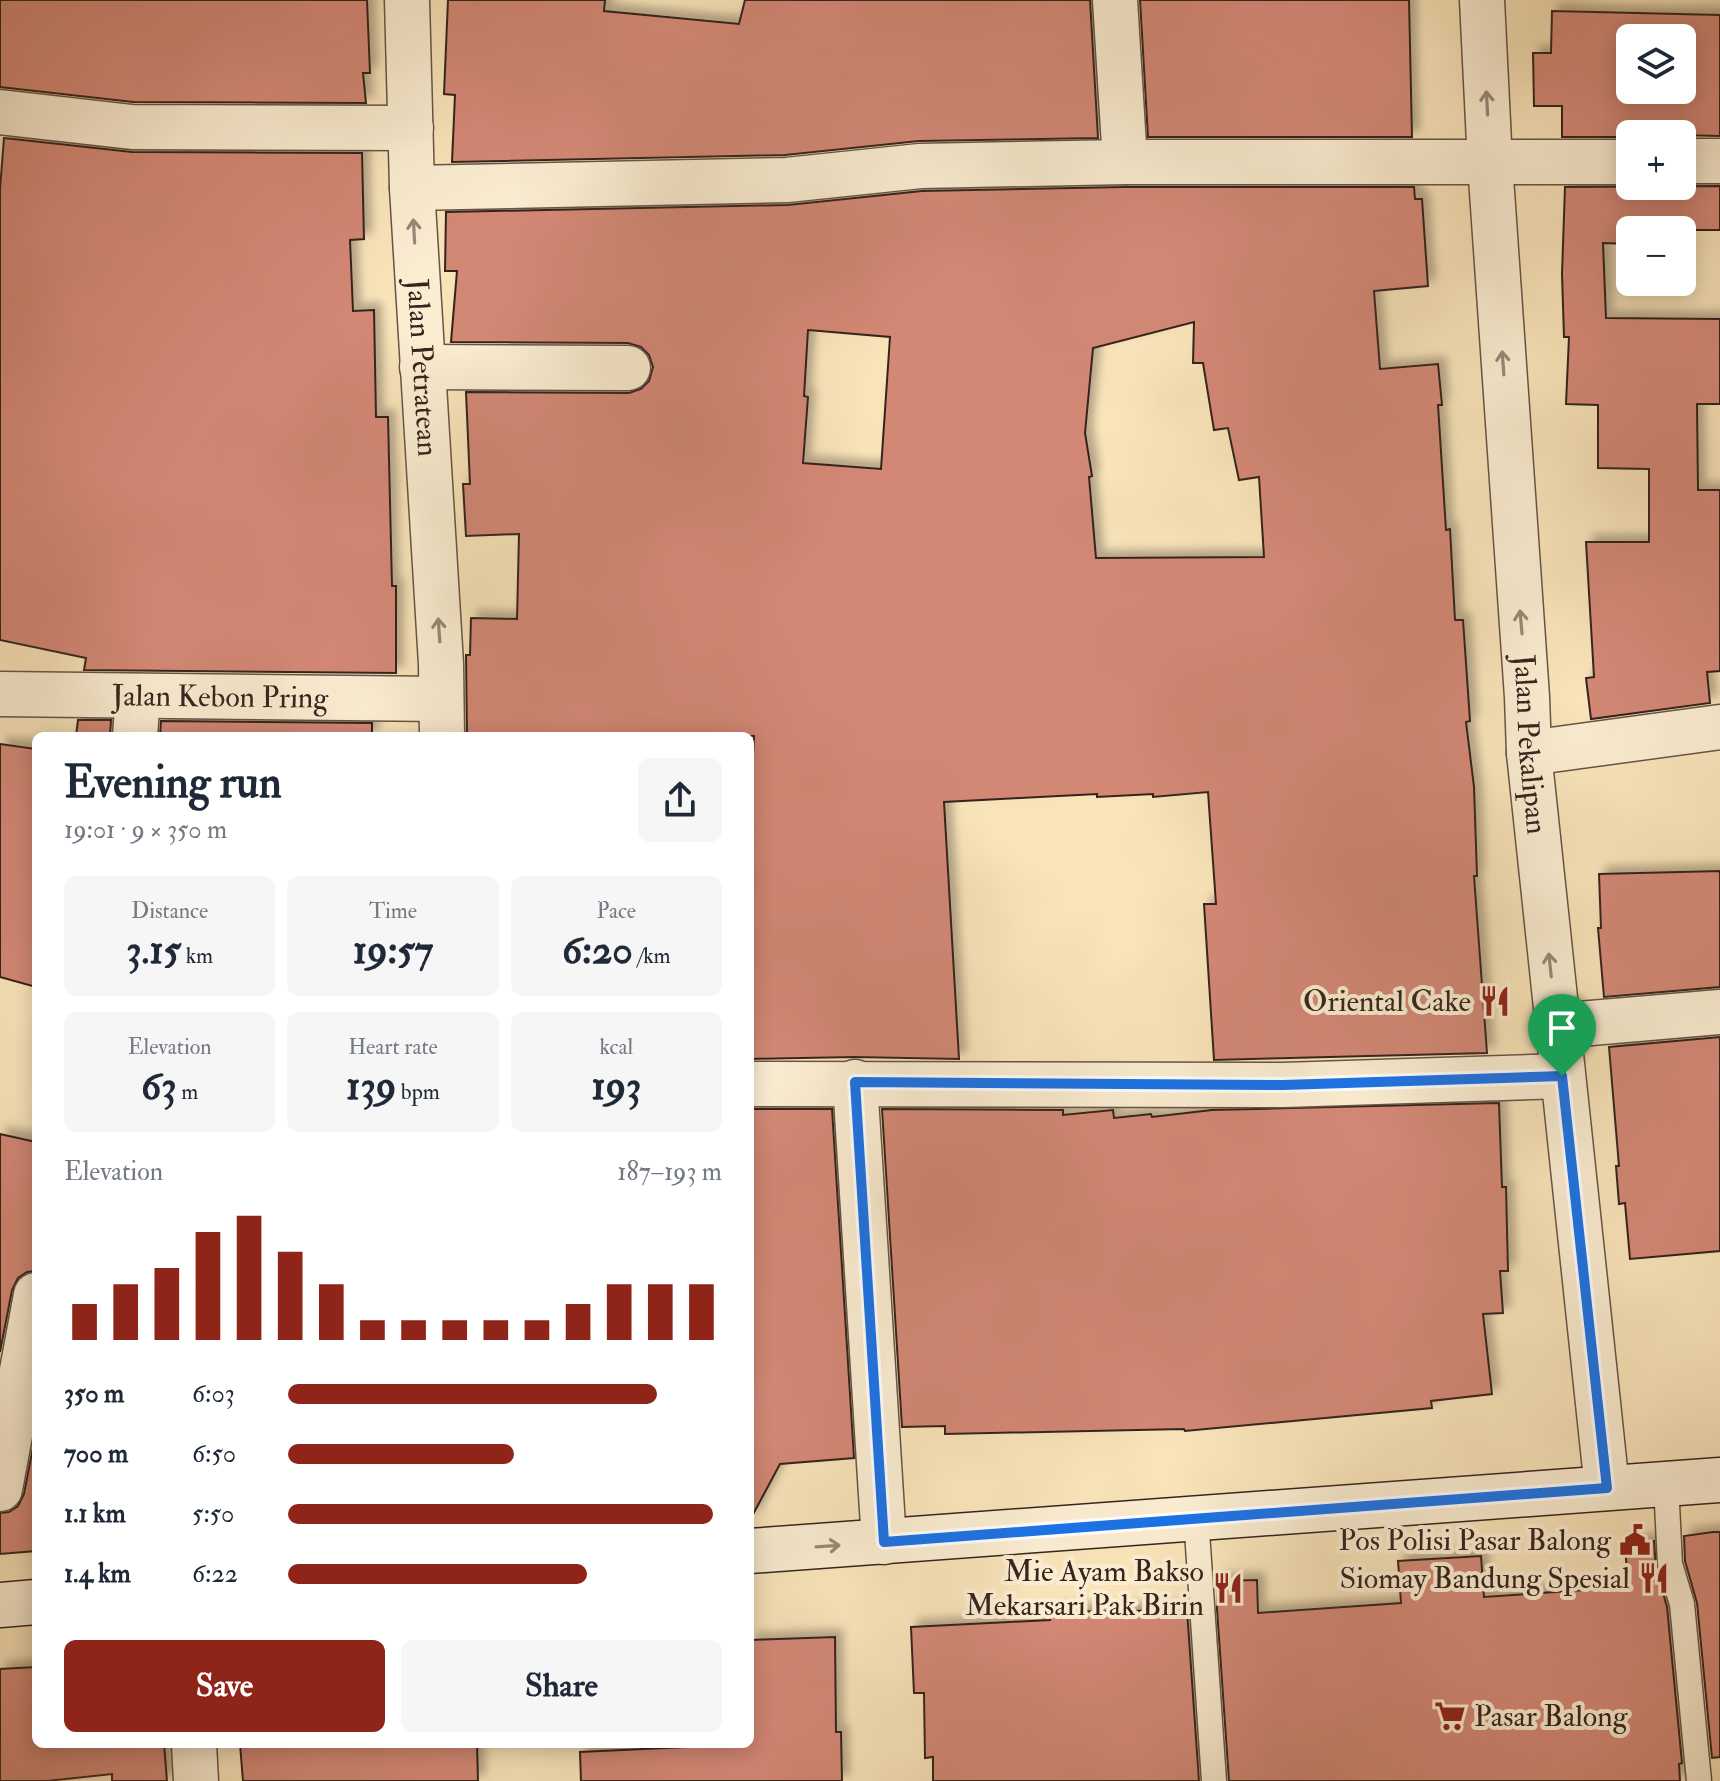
<!DOCTYPE html>
<html lang="en">
<head>
<meta charset="utf-8">
<style>
  body { margin:0; font-family:"IM FELL Double Pica",serif; background:#f6f6f7; color:#1f2937; height:100vh; display:flex; flex-direction:column; font-size:30px; white-space:nowrap }
  * { box-sizing:border-box; margin:0 }
  p { font-size:26px; color:#747a83 }
  .icon { flex:none; width:44px; height:44px; fill:none; stroke:currentColor; stroke-width:2; stroke-linecap:round; stroke-linejoin:round }
  .map { position:relative; flex:1; overflow:hidden }
  .side { position:absolute; left:32px; top:732px; width:722px; height:1016px; display:flex; flex-direction:column; background:#fff; border-radius:12px; box-shadow:0 4px 20px #0003 }
  .side>* { flex:none }
  .fabs { position:absolute; left:1616px; top:24px; display:grid; gap:16px }
  .fabs a { display:grid; place-items:center; width:80px; height:80px; border-radius:12px; background:#fff; box-shadow:0 4px 20px #0003; font-size:40px }
  .pin { position:absolute; display:grid; place-items:center; width:68px; height:68px; color:#fff; margin:-82px -34px; border-radius:50% 50% 50% 0; rotate:-45deg; box-shadow:0 0 8px #0007 }
  .pin .icon { rotate:45deg }
  .round { display:grid; place-items:center; flex:none; width:84px; height:84px; border-radius:12px; background:#f6f6f7 }
  .summary { display:flex; align-items:center; justify-content:space-between; height:136px; padding:0 32px }
  h1 { font-size:44px; font-weight:700; line-height:60px }
  .metrics { display:grid; grid-template-columns:repeat(3,1fr); gap:12px; height:136px; padding:8px 32px }
  .metrics div { display:grid; align-content:center; border-radius:12px; background:#f6f6f7; text-align:center }
  .metrics b { font-size:40px; font-weight:700 }
  .metrics small { font-size:22px; font-weight:400 }
  .metrics p { font-size:22px }
  .chart { height:224px; padding:16px 32px }
  .chart p { display:flex; justify-content:space-between }
  .chart svg { width:100%; height:144px; margin-top:8px; stroke:#8f2418; stroke-width:6 }
  .action { display:flex; gap:16px; margin-top:auto; padding:16px 32px }
  .action a { flex:1; height:92px; border-radius:12px; background:#8f2418; color:#fff; font-size:32px; font-weight:700; line-height:92px; text-align:center }
  .action a+a { background:#f6f6f7; color:#1f2937 }
  ul { padding:0 32px; list-style:none; font-size:26px }
  li { display:grid; grid-template-columns:128px 96px 1fr; align-items:center; height:60px }
  li i { height:20px; border-radius:10px; background:#8f2418 }
  .map>svg:first-child { display:block }
</style>
</head>
<body>
<div class="map">
<svg width="1720" height="1781" viewBox="0 0 1720 1781">
  <defs>
    <filter id="shadow"><feDropShadow dx="7" dy="-7" stdDeviation="4" flood-color="#0004"/></filter>
  </defs>
  <rect width="100%" height="100%" fill="#f9e4ba"/>
  <filter id="stains"><feTurbulence type="fractalNoise" baseFrequency=".0025" numOctaves="4"/><feColorMatrix values="0 0 0 0 .2 0 0 0 0 .09 0 0 0 0 .02 0 0 0 .5 -.17"/></filter>
  <radialGradient id="worn" r=".72"><stop offset=".6" stop-color="#630" stop-opacity="0"/><stop offset="1" stop-color="#630" stop-opacity=".3"/></radialGradient>
  <!-- building -->
  <path fill="#d38876" stroke="#36241e" stroke-width="2" fill-rule="evenodd" filter="url(#shadow)" d="M 0,0 L 367,0 L 370,73 L 363,73 L 366,103 L 133,102 L 0,87 Z
    M 448,0 L 605,0 L 604,11 L 739,24 L 745,0 L 1090,0 L 1098,138 L 919,141 L 785,155 L 452,162 L 455,95 L 444,94 Z
    M 1140,0 L 1409,0 L 1412,137 L 1148,137 Z
    M 1552,11 L 1720,15 L 1720,136 L 1630,134 L 1630,137 L 1562,137 L 1562,106 L 1534,106 L 1533,53 L 1551,53 ZM 1630,38 L 1682,38 L 1682,90 L 1630,90 Z
    M 4,138 L 132,152 L 362,153 L 364,239 L 350,240 L 353,311 L 374,310 L 376,417 L 388,417 L 392,586 L 396,586 L 396,673 L 84,670 L 86,658 L 0,640 L 0,189 Z
    M 1720,186 L 1720,230 L 1630,230 L 1630,244 L 1603,243 L 1606,318 L 1720,319 L 1720,404 L 1697,404 L 1698,490 L 1720,490 L 1720,671 L 1707,672 L 1710,703 L 1591,719 L 1586,678 L 1594,677 L 1586,542 L 1649,542 L 1649,469 L 1598,468 L 1598,405 L 1566,404 L 1569,337 L 1564,337 L 1562,274 L 1565,187 Z
    M 1125,187 L 1414,187 L 1415,199 L 1422,199 L 1428,286 L 1374,291 L 1380,369 L 1438,364 L 1442,405 L 1438,405 L 1446,530 L 1450,529 L 1455,620 L 1463,620 L 1470,721 L 1466,722 L 1474,787 L 1477,876 L 1474,876 L 1487,1053 L 1214,1060 L 1204,904 L 1216,904 L 1208,792 L 1153,797 L 1153,794 L 1097,797 L 1097,794 L 944,802 L 959,1059 L 854,1057 L 750,1059 L 750,816 L 754,736 L 467,736 L 466,655 L 470,655 L 471,618 L 517,619 L 519,534 L 466,536 L 463,484 L 470,484 L 466,392 L 629,393 L 641,389 L 649,381 L 653,367 L 649,355 L 641,347 L 628,343 L 451,342 L 457,271 L 445,271 L 446,212 L 788,205 L 922,191 ZM 1194,322 L 1193,363 L 1203,363 L 1214,430 L 1228,428 L 1239,480 L 1259,477 L 1264,557 L 1096,558 L 1089,477 L 1092,476 L 1085,433 L 1093,348 ZM 808,330 L 890,337 L 881,469 L 803,463 L 808,397 L 804,396 Z
    M 78,720 L 111,720 L 110,736 L 76,736 Z
    M 161,721 L 372,723 L 372,736 L 160,736 Z
    M 0,744 L 36,749 L 36,987 L 0,977 Z
    M 1720,871 L 1720,987 L 1604,997 L 1598,928 L 1601,928 L 1599,874 Z
    M 1720,1037 L 1720,1251 L 1630,1259 L 1625,1203 L 1619,1204 L 1616,1166 L 1619,1166 L 1609,1047 Z
    M 1499,1103 L 1502,1187 L 1506,1187 L 1508,1271 L 1500,1271 L 1503,1313 L 1483,1314 L 1492,1394 L 1431,1401 L 1432,1408 L 1185,1431 L 1184,1429 L 945,1434 L 945,1426 L 902,1427 L 882,1109 L 1063,1110 L 1063,1115 L 1113,1110 L 1114,1118 L 1151,1114 L 1152,1117 L 1212,1110 Z
    M 750,1109 L 832,1109 L 854,1458 L 780,1464 L 750,1520 Z
    M 0,1134 L 36,1142 L 36,1271 L 27,1272 L 18,1278 L 12,1290 L 0,1352 Z
    M 36,1432 L 36,1551 L 0,1554 L 0,1513 L 9,1512 L 18,1506 L 24,1494 Z
    M 1713,1532 L 1720,1532 L 1720,1757 L 1712,1758 L 1697,1603 L 1685,1561 L 1684,1536 Z
    M 1654,1541 L 1656,1568 L 1667,1607 L 1682,1763 L 1679,1764 L 1680,1781 L 1229,1781 L 1217,1609 L 1218,1581 L 1257,1580 L 1258,1613 L 1401,1603 L 1398,1561 L 1481,1556 L 1484,1597 L 1628,1587 L 1625,1545 Z
    M 1187,1610 L 1199,1781 L 933,1781 L 933,1757 L 925,1758 L 924,1693 L 914,1693 L 911,1627 L 1050,1620 L 1049,1612 Z
    M 835,1637 L 836,1732 L 841,1732 L 842,1781 L 581,1781 L 580,1752 L 750,1744 L 750,1640 Z
    M 36,1667 L 36,1744 L 164,1744 L 167,1781 L 112,1781 L 112,1774 L 47,1781 L 0,1781 L 0,1669 Z
    M 240,1744 L 477,1744 L 478,1781 L 243,1781 Z"/>
  <g fill="none" stroke-linecap="round" stroke-linejoin="round">
    <defs>
      <path id="lane" d="M 1666,1484 L 1670,1564 L 1682,1604 L 1699,1781
        M 1196,1517 L 1214,1781"/>
      <g id="street">
        <path id="s1" d="M 407,0 L 412,188 L 441,664 L 442,736"/>
        <path d="M 1115,0 L 1125,162"/>
        <path id="s2" d="M 1482,0 L 1490,163 L 1527,697 L 1529,753 L 1607,1488"/>
        <path d="M 0,112 L 132,127 L 411,128"/>
        <path d="M 1682,161 L 1720,161"/>
        <path d="M 412,188 L 787,180 L 920,166 L 1125,162 L 1630,162"/>
        <path d="M 422,367 L 628,368"/>
        <path id="s3" d="M 0,694 L 441,699"/>
        <path d="M 135,736 L 138,696"/>
        <path d="M 1529,753 L 1720,727"/>
        <path d="M 1556,1026 L 1720,1012"/>
        <path d="M 855,1082 L 884,1542"/>
        <path d="M 750,1084 L 1283,1085 L 1562,1076"/>
        <path d="M 0,1489 L 36,1295"/>
        <path d="M 194,1744 L 196,1781"/>
      </g>
      <path id="secondary" d="M 750,1551 L 1720,1480
        M 0,1605 L 36,1602"/>
    </defs>
    <!-- lane casing -->
    <use href="#lane" stroke="#675445" stroke-width="27"/>
    <!-- street casing -->
    <use href="#street" stroke="#675445" stroke-width="47"/>
    <!-- secondary casing -->
    <use href="#secondary" stroke="#36241e" stroke-width="47"/>
    <!-- lane -->
    <use href="#lane" stroke="#fbedd2" stroke-width="24"/>
    <!-- street -->
    <use href="#street" stroke="#fbedd2" stroke-width="44"/>
    <!-- secondary -->
    <use href="#secondary" stroke="#fbedd2" stroke-width="44"/>
  </g>
  <!-- one-way arrows -->
  <defs><path id="oneway-shaft" d="M-6 0H5M1.5-3L5.5 0L1.5 3" fill="none" stroke-width="1.6" stroke-linecap="round" stroke-linejoin="round" transform="scale(2)"/></defs>
  <g stroke="#988878">
    <use href="#oneway-shaft" transform="translate(1487 103) rotate(-93)"/>
    <use href="#oneway-shaft" transform="translate(414 231) rotate(-93)"/>
    <use href="#oneway-shaft" transform="translate(1503 363) rotate(-94)"/>
    <use href="#oneway-shaft" transform="translate(1521 622) rotate(-95)"/>
    <use href="#oneway-shaft" transform="translate(439 630) rotate(-94)"/>
    <use href="#oneway-shaft" transform="translate(1550 965) rotate(-96)"/>
    <use href="#oneway-shaft" transform="translate(828 1546) rotate(-4)"/>
  </g>
  <g fill="none" stroke-linecap="round" stroke-linejoin="round">
    <defs>
      <path id="route" d="M 1562,1076 L 1607,1488 L 884,1542 L 855,1082 L 1283,1085 Z"/>
    </defs>
    <!-- route casing -->
    <use href="#route" stroke="#fff" stroke-width="16"/>
    <!-- route -->
    <use href="#route" stroke="#1a73e8" stroke-width="10"/>
  </g>
  <!-- icons -->
  <defs>
    <symbol id="restaurant-bare" viewBox="-9 -9 18 18"><path d="M-5-6h1v4h1v-4h1v4h1v-4h1v5L-1.5 .5V6h-2V.5L-5-1ZM5-6V6H3V1.5H1.5Q1.5-4 5-6Z" fill="#8f2418" stroke="#fbedd2" stroke-width="2.5" paint-order="stroke"/></symbol>
    <symbol id="civic-bare" viewBox="-9 -9 18 18"><path d="M-.6-6.5H3V-4.5H.6V-3L4-1V1h2V6H-6V1h2V-1L-.6-3ZM-1.2 2.5V6h2.4V2.5Z" fill="#8f2418" stroke="#fbedd2" stroke-width="2.5" paint-order="stroke"/></symbol>
    <symbol id="supermarket-bare" viewBox="-9 -9 18 18"><path d="M-6-5.5h2.5l.6 2H6L4.5 2H-2.5L-4.4-4H-6ZM-1.5 3.2a1.3 1.3 0 1 0 .1 0ZM3 3.2a1.3 1.3 0 1 0 .1 0Z" fill="#8f2418" stroke="#fbedd2" stroke-width="2.5" paint-order="stroke"/></symbol>
  </defs>
  <g fill-rule="evenodd">
    <use href="#restaurant-bare" x="1473" y="979" width="44" height="44"/>
    <use href="#civic-bare" x="1613" y="1518" width="44" height="44"/>
    <use href="#restaurant-bare" x="1632" y="1556" width="44" height="44"/>
    <use href="#restaurant-bare" x="1206" y="1566" width="44" height="44"/>
    <use href="#supermarket-bare" x="1428" y="1694" width="44" height="44"/>
  </g>
  <g text-anchor="middle" dominant-baseline="central" stroke-width="8" stroke-linejoin="round" paint-order="stroke">
    <!-- street labels -->
    <g font-size="30" fill="#36241e" stroke="#fbedd2">
      <text stroke="none"><textPath href="#s1" startOffset="368">Jalan Petratean</textPath></text>
      <text stroke="none"><textPath href="#s3" startOffset="220">Jalan Kebon Pring</textPath></text>
      <text stroke="none"><textPath href="#s2" startOffset="746">Jalan Pekalipan</textPath></text>
    </g>
    <!-- poi labels -->
    <g font-size="30" fill="#36241e" stroke="#fbedd2" text-anchor="end">
      <text x="1471" y="1001">Oriental Cake</text>
      <text x="1611" y="1540">Pos Polisi Pasar Balong</text>
      <text x="1204" y="1571">Mie Ayam Bakso<tspan x="1204" dy="34">Mekarsari Pak Birin</tspan></text>
      <text x="1630" y="1578">Siomay Bandung Spesial</text>
      <text x="1474" y="1716" text-anchor="start">Pasar Balong</text>
    </g>
  </g>
  <rect width="100%" height="100%" filter="url(#stains)"/>
  <rect width="100%" height="100%" fill="url(#worn)"/>
</svg>
<div class="fabs">
<a><svg class="icon" aria-label="layers" viewBox="0 0 24 24"><path d="M12 4l9 5-9 5-9-5zM3 14l9 5 9-5"/></svg></a>
<a>+</a>
<a>−</a>
</div>
<div class="pin" style="left:1562px;top:1076px;background:#1e9e55"><svg class="icon" aria-label="arrive" viewBox="0 0 24 24"><path d="M6 21V4h12l-3 4 3 4H6"/></svg></div>
<section class="side">
<div class="summary"><div><h1>Evening run</h1><p>19:01 · 9 × 350 m</p></div><a class="round"><svg class="icon" aria-label="share" viewBox="0 0 24 24"><path d="M12 15V3M7 8l5-5 5 5M5 13v7h14v-7"/></svg></a></div>
<div class="metrics">
<div><p>Distance</p><b>3.15<small> km</small></b></div>
<div><p>Time</p><b>19:57</b></div>
<div><p>Pace</p><b>6:20<small> /km</small></b></div>
</div>
<div class="metrics">
<div><p>Elevation</p><b>63<small> m</small></b></div>
<div><p>Heart rate</p><b>139<small> bpm</small></b></div>
<div><p>kcal</p><b>193</b></div>
</div>
<div class="chart"><p><span>Elevation</span>187–193 m</p>
<svg viewBox="0 0 160 44" preserveAspectRatio="none"><path d="M5 44V33M15 44V27M25 44V22M35 44V11M45 44V6M55 44V17M65 44V27M75 44V38M85 44V38M95 44V38M105 44V38M115 44V38M125 44V33M135 44V27M145 44V27M155 44V27"/></svg>
</div>
<ul>
<li><b>350 m</b>6:03<i style="width:85%"></i></li>
<li><b>700 m</b>6:50<i style="width:52%"></i></li>
<li><b>1.1 km</b>5:50<i style="width:98%"></i></li>
<li><b>1.4 km</b>6:22<i style="width:69%"></i></li>
</ul>
<div class="action"><a>Save</a><a>Share</a></div>
</section>
</div>
</body>
</html>
